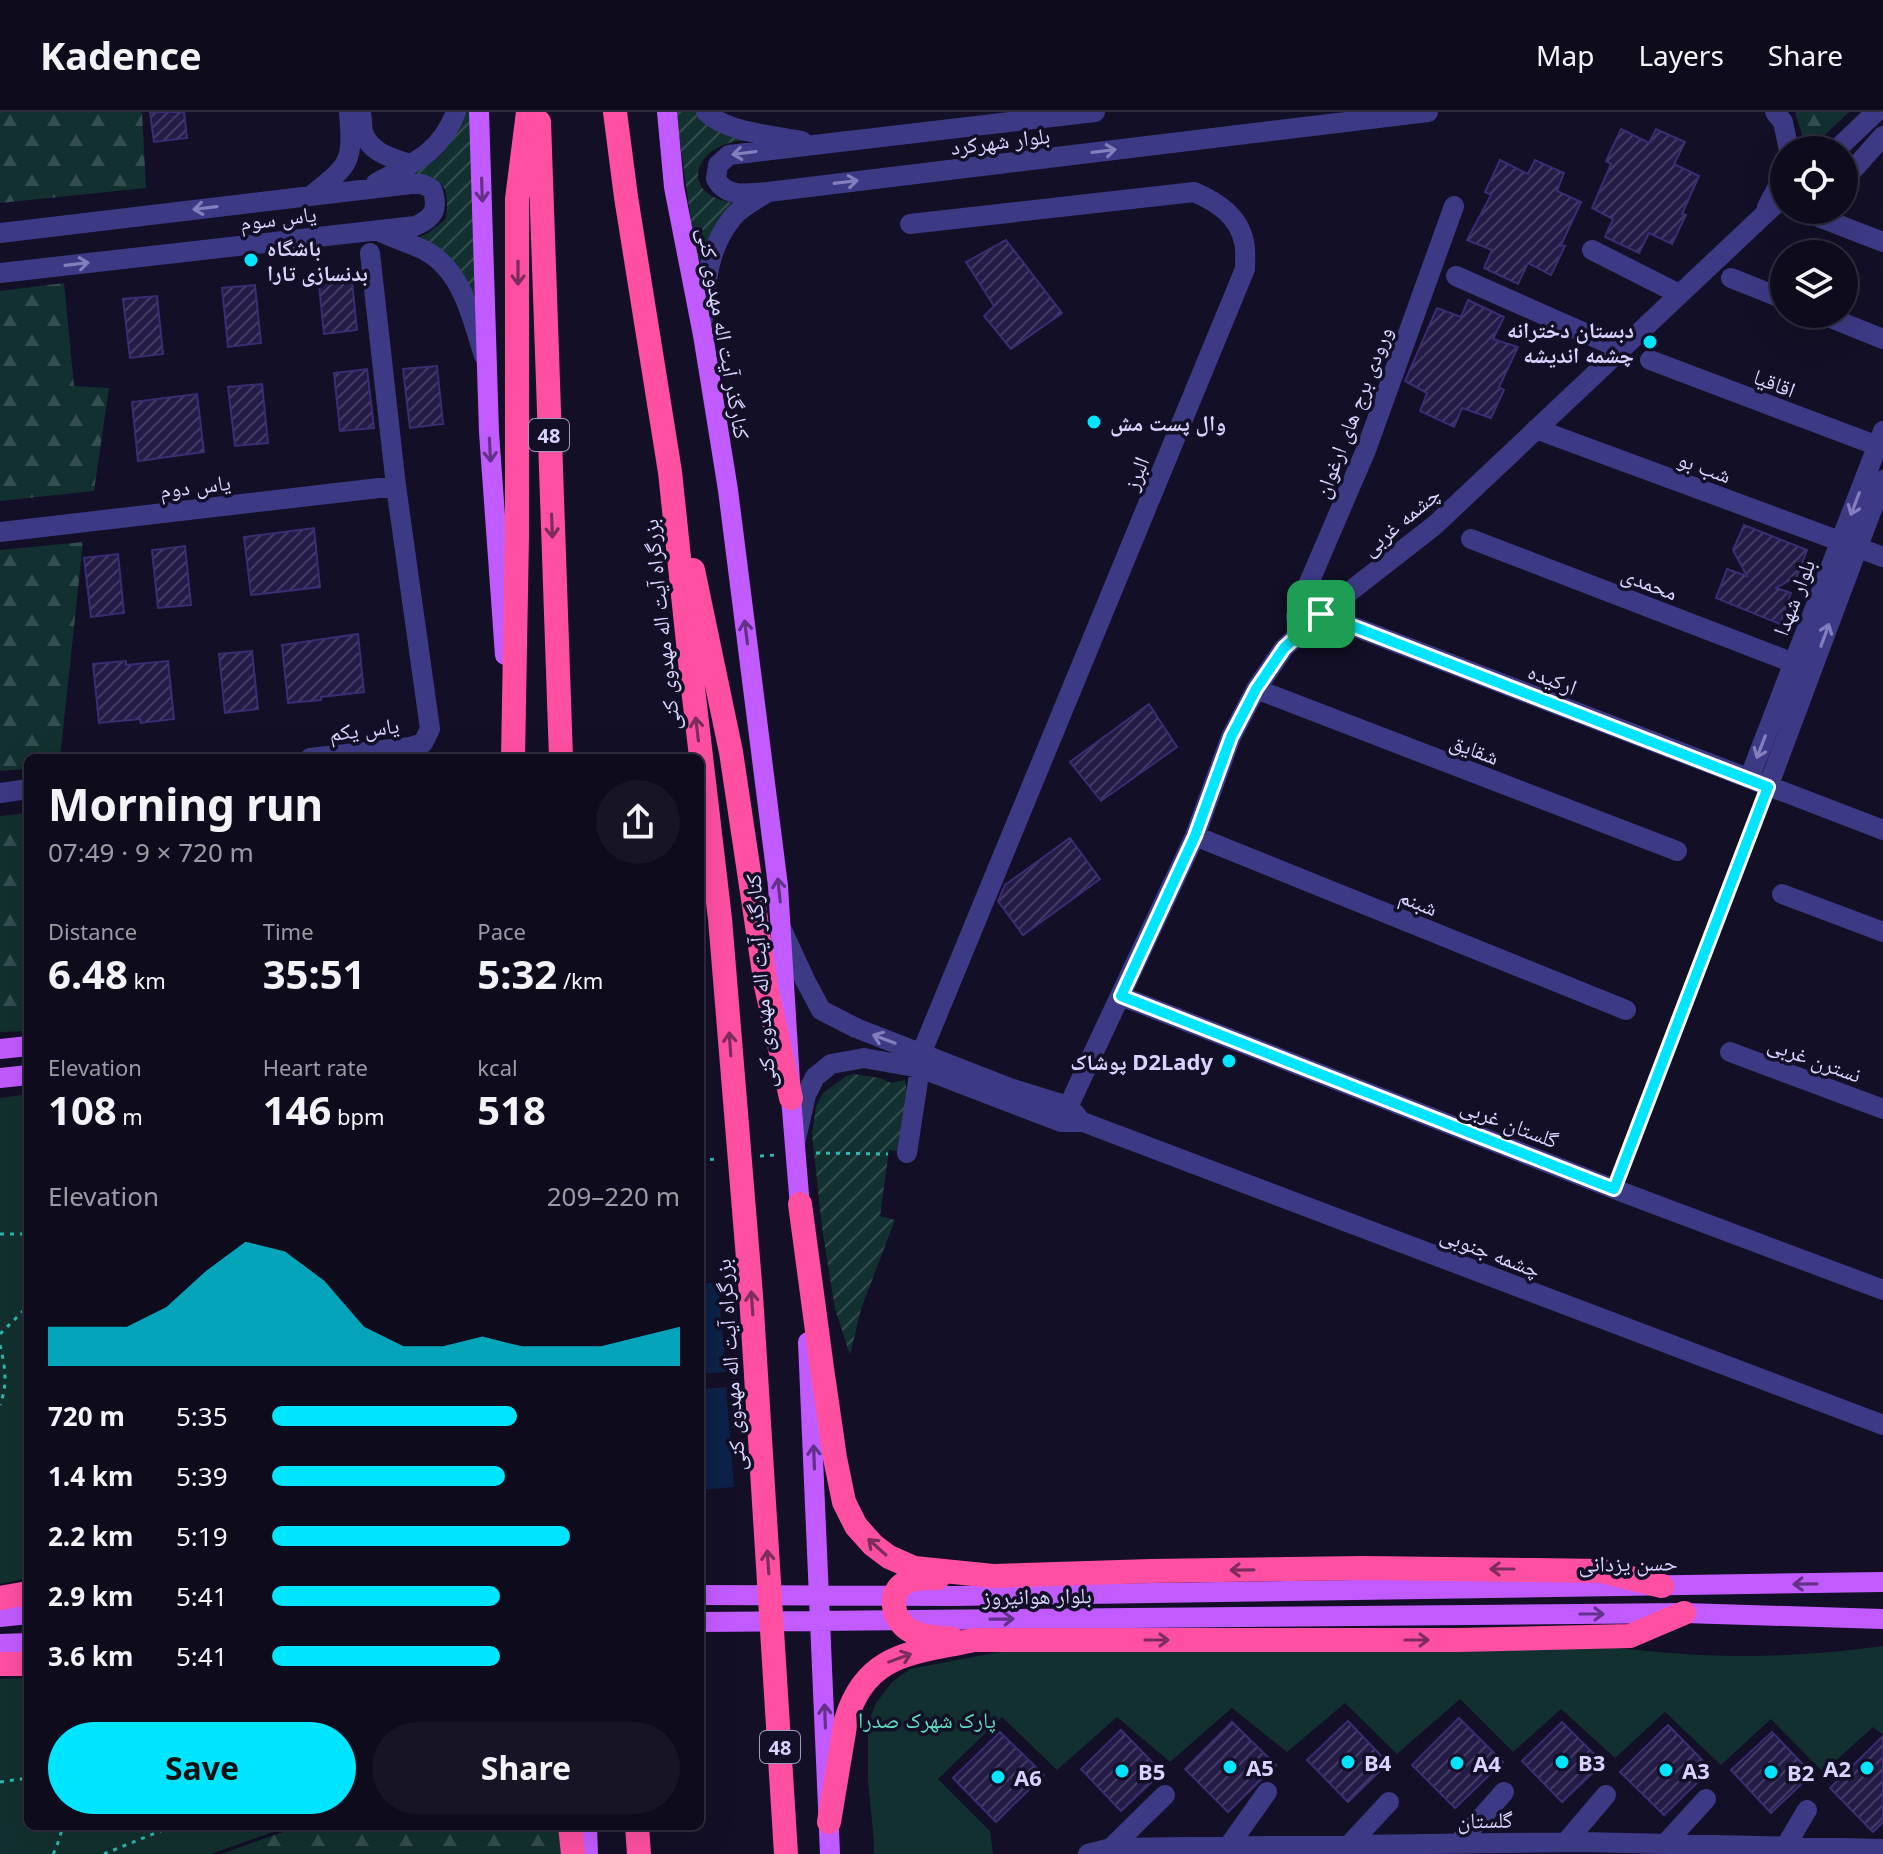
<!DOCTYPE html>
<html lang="en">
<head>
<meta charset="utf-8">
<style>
  body { margin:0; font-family:"Noto Sans","Noto Naskh Arabic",sans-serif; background:#171425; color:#f1f3f6; height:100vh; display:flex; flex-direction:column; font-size:30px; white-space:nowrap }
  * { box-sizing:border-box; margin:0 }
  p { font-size:26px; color:#9b9ba3 }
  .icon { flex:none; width:44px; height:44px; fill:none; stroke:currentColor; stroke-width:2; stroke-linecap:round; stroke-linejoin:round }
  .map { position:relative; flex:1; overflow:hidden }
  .sheet { position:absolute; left:24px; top:642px; width:680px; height:1076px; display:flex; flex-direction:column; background:#0e0b1c; border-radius:12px; box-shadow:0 8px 32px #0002,0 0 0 2px #2e2b3b }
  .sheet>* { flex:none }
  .buttons { position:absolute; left:1770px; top:24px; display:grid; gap:16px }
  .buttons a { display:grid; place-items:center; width:88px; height:88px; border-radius:50%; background:#0e0b1c; box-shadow:0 8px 32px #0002,0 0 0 2px #2e2b3b; font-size:40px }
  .pin { position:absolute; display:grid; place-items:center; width:68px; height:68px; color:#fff; margin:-34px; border-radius:16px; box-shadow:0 4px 12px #0006 }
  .round { display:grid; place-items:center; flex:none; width:84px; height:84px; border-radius:42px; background:#171425 }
  .headline { display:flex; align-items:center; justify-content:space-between; height:136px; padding:0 24px }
  h1 { font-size:44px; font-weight:700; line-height:60px }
  .stats { display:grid; grid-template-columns:repeat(3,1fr); gap:12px; height:136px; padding:8px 24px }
  .stats div { display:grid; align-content:center }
  .stats b { font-size:40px; font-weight:700 }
  .stats small { font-size:22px; font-weight:400 }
  .stats p { font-size:22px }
  .chart { height:224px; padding:16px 24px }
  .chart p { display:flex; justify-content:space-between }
  .chart svg { width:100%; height:144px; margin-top:8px; fill:#00e5ff; opacity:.7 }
  .primary-button { display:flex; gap:16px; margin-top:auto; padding:16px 24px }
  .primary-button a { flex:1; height:92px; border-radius:48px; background:#00e5ff; color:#111; font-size:32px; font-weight:700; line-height:92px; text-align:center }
  .primary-button a+a { background:#171425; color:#f1f3f6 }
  ul { padding:0 24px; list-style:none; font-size:26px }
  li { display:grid; grid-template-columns:128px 96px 1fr; align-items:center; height:60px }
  li i { height:20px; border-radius:10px; background:#00e5ff }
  header { display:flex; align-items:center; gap:48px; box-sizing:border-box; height:112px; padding:0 40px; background:#0e0b1c; border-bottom:2px solid #2e2b3b }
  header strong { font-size:38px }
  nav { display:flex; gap:44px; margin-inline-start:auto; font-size:28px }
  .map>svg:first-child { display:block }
</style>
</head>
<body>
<header>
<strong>Kadence</strong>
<nav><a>Map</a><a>Layers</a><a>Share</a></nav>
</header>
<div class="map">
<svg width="1883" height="1742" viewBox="0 0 1883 1742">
  <defs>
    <pattern id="forest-firs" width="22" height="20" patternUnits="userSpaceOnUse" patternTransform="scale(2)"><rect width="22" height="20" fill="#12302f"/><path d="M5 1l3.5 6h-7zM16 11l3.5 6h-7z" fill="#344d4e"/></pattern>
    <pattern id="garden-furrows" width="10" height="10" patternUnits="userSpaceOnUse" patternTransform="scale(2)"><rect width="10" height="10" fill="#12302f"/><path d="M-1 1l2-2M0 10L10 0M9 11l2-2" fill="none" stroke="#344d4e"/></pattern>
    <pattern id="building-hatch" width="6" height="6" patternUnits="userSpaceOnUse" patternTransform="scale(2)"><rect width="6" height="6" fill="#241b47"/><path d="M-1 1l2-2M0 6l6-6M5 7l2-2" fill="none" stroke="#433b63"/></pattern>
  </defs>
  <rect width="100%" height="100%" fill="#130f26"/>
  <!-- forest -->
  <path fill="url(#forest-firs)" d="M 0,0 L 142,0 L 146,76 L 0,91 Z
    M 1795,0 L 1849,0 L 1809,38 L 1800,38 L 1803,26 Z
    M 64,171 L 74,274 L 109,276 L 94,379 L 0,389 L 0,179 Z
    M 83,430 L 60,646 L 28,646 L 28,657 L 0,659 L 0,438 Z
    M 28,701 L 28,919 L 0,920 L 0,704 Z
    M 300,1714 L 563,1714 L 565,1742 L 221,1742 Z"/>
  <!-- park -->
  <path fill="#12302f" d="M 28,982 L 28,1466 L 0,1472 L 0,986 Z
    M 1598,1534 C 1633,1537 1668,1542 1703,1543 C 1763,1546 1824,1542 1883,1534 L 1883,1623 L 1873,1615 L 1823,1660 L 1771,1607 L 1721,1653 L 1665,1600 L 1615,1646 L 1561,1597 L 1513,1640 L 1460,1587 L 1397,1642 L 1345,1591 L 1287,1640 L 1232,1596 L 1170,1650 L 1117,1605 L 1057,1658 L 1002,1605 L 938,1667 L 990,1719 L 993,1742 L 874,1742 L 874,1729 L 868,1669 L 868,1610 L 876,1591 L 892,1570 L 910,1557 L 999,1540 L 1333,1539 Z
    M 28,1566 L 28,1714 L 290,1714 L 211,1742 L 0,1742 L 0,1567 Z"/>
  <!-- garden -->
  <path fill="url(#garden-furrows)" d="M 461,0 L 470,0 L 474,90 L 474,201 L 417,126 L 428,121 L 446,107 C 450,73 443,64 409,63 C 442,48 452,36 461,0 Z
    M 676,0 L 695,0 L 704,8 L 757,27 C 744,28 731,29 719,35 C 702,43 689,64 706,80 C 714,87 726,89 735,92 C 714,107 707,131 697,154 Z
    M 853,962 L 880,966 L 891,971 L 905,968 L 907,981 L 899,1039 L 889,1038 L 880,1104 L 895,1108 L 861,1197 L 850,1243 L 835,1197 L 822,1115 L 812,1022 L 816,994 L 823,981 L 846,964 Z"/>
  <!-- water -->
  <path fill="#0c2248" d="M 718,1170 L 726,1260 L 700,1262 L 700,1172 Z
    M 726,1275 L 734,1375 L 700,1378 L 700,1277 Z"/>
  <!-- building -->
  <path fill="url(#building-hatch)" stroke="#3b2d73" stroke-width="2" d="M 150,0 L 184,0 L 187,26 L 154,30 Z
    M 1621,17 L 1649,31 L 1656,17 L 1685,30 L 1674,52 L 1699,64 L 1682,102 L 1686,103 L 1672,132 L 1649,121 L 1639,141 L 1605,125 L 1613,107 L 1592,96 L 1611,52 L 1606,49 Z
    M 1500,48 L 1528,62 L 1535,48 L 1564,61 L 1557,79 L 1581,90 L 1561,133 L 1565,134 L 1551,163 L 1528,151 L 1518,172 L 1484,156 L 1492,138 L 1467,128 L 1491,83 L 1485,80 Z
    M 1006,128 L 1062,201 L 1011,237 L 984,204 L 994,194 L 966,150 Z
    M 351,160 L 357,218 L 324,222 L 318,163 Z
    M 255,173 L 261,231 L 228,235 L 222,176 Z
    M 157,184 L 163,242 L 130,246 L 123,187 Z
    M 1468,188 L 1504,205 L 1493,227 L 1518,235 L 1499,275 L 1504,278 L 1491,306 L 1462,296 L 1454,315 L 1420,299 L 1427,281 L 1405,269 L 1437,196 L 1461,205 Z
    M 437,254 L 443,312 L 410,316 L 403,257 Z
    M 367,257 L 374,316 L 340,319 L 334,261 Z
    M 262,272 L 268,331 L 235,334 L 228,275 Z
    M 197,282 L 204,340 L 138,349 L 132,290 Z
    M 1744,413 L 1807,438 L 1797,464 L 1776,476 L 1791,481 L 1780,512 L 1716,486 L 1727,457 L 1747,464 L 1733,438 Z
    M 314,416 L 320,475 L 251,483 L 244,425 Z
    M 185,434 L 191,493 L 158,496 L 152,438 Z
    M 118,442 L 124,501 L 91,505 L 84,446 Z
    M 358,522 L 364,580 L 321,585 L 321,588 L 288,591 L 282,533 Z
    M 252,539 L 258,597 L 225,601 L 219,542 Z
    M 126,549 L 126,553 L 168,549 L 174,607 L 141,611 L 140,607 L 99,611 L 93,552 Z
    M 1149,592 L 1177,635 L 1101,689 L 1070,650 Z
    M 1070,726 L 1100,767 L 1023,823 L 998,789 L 1005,773 Z
    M 1459,1606 L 1503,1650 L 1455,1696 L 1412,1653 Z
    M 1348,1609 L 1388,1651 L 1348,1690 L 1307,1648 Z
    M 1232,1610 L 1276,1653 L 1228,1700 L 1185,1657 Z
    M 1562,1610 L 1603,1651 L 1562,1690 L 1522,1649 Z
    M 1668,1613 L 1711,1657 L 1664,1703 L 1620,1660 Z
    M 1121,1618 L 1162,1660 L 1121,1699 L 1081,1657 Z
    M 1000,1620 L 1044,1663 L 996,1710 L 953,1666 Z
    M 1772,1620 L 1812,1662 L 1771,1701 L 1731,1658 Z
    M 1883,1624 L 1883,1710 L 1873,1720 L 1830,1676 Z"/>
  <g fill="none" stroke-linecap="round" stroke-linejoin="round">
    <!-- path -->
    <path stroke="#2fb8b0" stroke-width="3" stroke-dasharray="4 6" stroke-linecap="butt" d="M 816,1041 L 888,1042
      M 760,1044 L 776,1043
      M 700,1048 L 720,1047
      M 1621,1060 L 1761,693
      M 0,1122 L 28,1122
      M 0,1222 L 28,1194
      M 0,1233 C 5,1253 8,1273 0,1293
      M 0,1670 L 28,1666
      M 53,1742 L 56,1737 L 63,1714
      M 104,1742 L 168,1716 L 191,1714"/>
    <!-- minor -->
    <path stroke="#3d3a85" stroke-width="20" d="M 361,0 C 362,6 362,14 363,20 C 370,41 392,46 410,52
      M 706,0 C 727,21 773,23 802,29
      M 1095,0 L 729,43 L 718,53 L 716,67 C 727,87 749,81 768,80 L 1428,0
      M 1775,0 L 1783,10 L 1789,38
      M 1836,38 L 1876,0
      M 1844,68 L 1883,24
      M 376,71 C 413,51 440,42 456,0
      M 312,83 C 351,51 353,51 349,0
      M 1767,95 L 1784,63
      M 1818,98 L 1813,103 L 1883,130
      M 910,112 L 1194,80 C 1217,90 1239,104 1244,130 C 1246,138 1245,148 1245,157 L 921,942
      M 378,119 C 393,126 409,131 424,138 C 463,158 472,207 484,244
      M 0,121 L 411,72 L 422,72 L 432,77 C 439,97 434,106 415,114 L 0,161
      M 1592,138 L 1679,182
      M 1456,164 L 1621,237
      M 1731,166 L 1784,187
      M 1821,202 L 1883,227
      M 703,207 C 706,170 708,135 733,105 C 741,95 757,87 768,80
      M 1650,248 L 1883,336
      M 1536,317 L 1883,445
      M 0,420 L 396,374
      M 1471,427 L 1812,558
      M 1321,502 L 1883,718
      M 1299,522 L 1296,504 L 1308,473 L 1366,338 L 1454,94
      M 1256,577 L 1677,739
      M 310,646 L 410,635 L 423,631 L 430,617 L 396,374 L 370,141
      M 1749,667 L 1883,319
      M 1768,675 L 1883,368
      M 0,681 L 28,677
      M 1195,724 L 1626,898
      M 1782,782 L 1883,820
      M 782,818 L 805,868 L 821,898 L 856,916 L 1010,976 L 1068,994 L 1077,1004
      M 1121,884 L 1614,1077 L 1883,1178
      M 1730,940 L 1883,997
      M 1061,1010 L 1195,724 L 1231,625 L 1256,577 L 1284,536 L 1321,502 L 1435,413 L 1784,84
      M 796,1027 L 806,983 L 815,965 L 831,952 L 864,946 L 920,956 L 1061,1010 L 1083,1010 L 1883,1313
      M 907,1041 L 920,956
      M 1566,1730 L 1606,1683
      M 1458,1732 L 1504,1680
      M 1665,1732 L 1706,1687
      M 1349,1733 L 1389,1690
      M 1228,1735 L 1267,1680
      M 1785,1735 L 1807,1698
      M 1111,1736 L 1165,1683
      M 1088,1742 L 1111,1736 L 1582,1730 L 1883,1737"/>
    <!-- major -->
    <path stroke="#c25bff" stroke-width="20" d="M 479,0 L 489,320 L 505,543
      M 667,0 L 674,75 L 703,223 L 728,378 L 778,774 L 791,986 L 801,1107
      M 0,937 L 28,934
      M 0,966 L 28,963
      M 808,1230 L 830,1742
      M 700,1483 L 955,1484 L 1883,1470
      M 0,1505 L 28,1502
      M 700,1510 L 1684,1501 L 1883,1507
      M 0,1532 L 28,1531
      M 587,1714 L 588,1742"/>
    <!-- highway -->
    <path stroke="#ff4fa3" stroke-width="24" d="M 615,0 L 626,85 L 670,360 L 691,559 L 720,807 L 751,1183 L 786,1742
      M 539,10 L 561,646
      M 693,458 L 731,640 L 766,874 L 791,986
      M 513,646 L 517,424 L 517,87 L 528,0
      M 800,1092 L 822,1256 L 835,1346 L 844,1390 L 856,1414 L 873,1433 L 889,1445 L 914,1456 L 993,1464 L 1151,1459 L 1364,1456 L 1534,1458 L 1602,1459 L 1662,1474
      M 938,1466 C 928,1466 916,1465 906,1470 C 887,1480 892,1507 909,1518 C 922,1526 937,1525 952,1527
      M 0,1486 L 28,1481
      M 0,1552 L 28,1552
      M 829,1710 L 846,1608 C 866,1540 914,1541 974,1528 L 1458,1528 L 1630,1524 L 1684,1501
      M 570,1714 L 573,1742
      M 637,1714 L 639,1742"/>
  </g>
  <!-- one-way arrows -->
  <defs><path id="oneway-shaft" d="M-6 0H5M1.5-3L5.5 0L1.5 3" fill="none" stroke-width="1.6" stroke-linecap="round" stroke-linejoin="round" transform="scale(2)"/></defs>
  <g stroke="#837fbc">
    <use href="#oneway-shaft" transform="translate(1104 39) rotate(-7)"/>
    <use href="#oneway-shaft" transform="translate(744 41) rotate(173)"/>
    <use href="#oneway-shaft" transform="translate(846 70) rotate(-7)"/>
    <use href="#oneway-shaft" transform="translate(205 96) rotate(173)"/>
    <use href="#oneway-shaft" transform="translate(77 152) rotate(-7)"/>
    <use href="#oneway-shaft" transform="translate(1855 392) rotate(111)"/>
    <use href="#oneway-shaft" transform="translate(1825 523) rotate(-70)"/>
    <use href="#oneway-shaft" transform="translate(1761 635) rotate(111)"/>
    <use href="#oneway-shaft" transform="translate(884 927) rotate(-159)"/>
  </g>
  <g stroke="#623188">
    <use href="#oneway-shaft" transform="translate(482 78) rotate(88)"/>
    <use href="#oneway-shaft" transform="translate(490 338) rotate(87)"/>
    <use href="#oneway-shaft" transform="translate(746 520) rotate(-97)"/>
    <use href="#oneway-shaft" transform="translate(779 778) rotate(-96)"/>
    <use href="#oneway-shaft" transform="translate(814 1345) rotate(-92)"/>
    <use href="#oneway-shaft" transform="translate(1805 1472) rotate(179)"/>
    <use href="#oneway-shaft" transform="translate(1592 1502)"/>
    <use href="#oneway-shaft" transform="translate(1002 1507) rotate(-1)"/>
    <use href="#oneway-shaft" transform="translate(825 1604) rotate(-92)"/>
  </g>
  <g stroke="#7d2c5e">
    <use href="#oneway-shaft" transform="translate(518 161) rotate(90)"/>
    <use href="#oneway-shaft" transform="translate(552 414) rotate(88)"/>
    <use href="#oneway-shaft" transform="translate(697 617) rotate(-97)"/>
    <use href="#oneway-shaft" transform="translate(730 932) rotate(-94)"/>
    <use href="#oneway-shaft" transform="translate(752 1191) rotate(-94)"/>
    <use href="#oneway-shaft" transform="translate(877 1435) rotate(-138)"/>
    <use href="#oneway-shaft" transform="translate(768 1450) rotate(-94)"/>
    <use href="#oneway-shaft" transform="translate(1502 1457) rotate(-180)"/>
    <use href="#oneway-shaft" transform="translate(1242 1458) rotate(179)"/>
    <use href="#oneway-shaft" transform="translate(1157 1528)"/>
    <use href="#oneway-shaft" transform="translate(1417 1528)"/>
    <use href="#oneway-shaft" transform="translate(900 1546) rotate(-20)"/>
  </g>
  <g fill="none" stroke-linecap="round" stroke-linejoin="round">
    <defs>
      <path id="route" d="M 1321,502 L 1768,675 L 1614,1077 L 1121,884 L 1195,724 L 1231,625 L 1256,577 L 1284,536 Z"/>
    </defs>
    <!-- route casing -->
    <use href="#route" stroke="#fff" stroke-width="16"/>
    <!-- route -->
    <use href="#route" stroke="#00e5ff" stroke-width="10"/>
  </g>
  <!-- markers -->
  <g fill="#00e5ff" stroke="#130f26" stroke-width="3">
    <circle cx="251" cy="148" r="8"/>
    <circle cx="1650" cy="230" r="8"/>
    <circle cx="1094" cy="310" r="8"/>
    <circle cx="1229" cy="949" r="8"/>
    <circle cx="1348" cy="1650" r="8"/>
    <circle cx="1562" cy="1650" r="8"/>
    <circle cx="1457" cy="1651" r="8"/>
    <circle cx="1230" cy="1655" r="8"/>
    <circle cx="1867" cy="1656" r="8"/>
    <circle cx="1666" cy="1658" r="8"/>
    <circle cx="1122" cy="1659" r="8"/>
    <circle cx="1771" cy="1660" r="8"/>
    <circle cx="998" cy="1665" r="8"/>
  </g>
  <g text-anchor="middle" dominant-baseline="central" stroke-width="7" stroke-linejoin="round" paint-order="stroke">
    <!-- shield labels -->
    <g fill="#130f26" stroke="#9e99be" stroke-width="2">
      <rect x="529" y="307" width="40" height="32" rx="6"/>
      <rect x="760" y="1619" width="40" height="32" rx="6"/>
    </g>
    <g font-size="20" font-weight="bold" fill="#d9d4ff">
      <text x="549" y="323">48</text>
      <text x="780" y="1635">48</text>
    </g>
    <!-- street labels -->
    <g font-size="22" fill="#d9d4ff" stroke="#130f26">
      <text transform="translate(1000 28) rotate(-7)">بلوار شهرکرد</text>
      <text transform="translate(278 105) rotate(-7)">یاس سوم</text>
      <text transform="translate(725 221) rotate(80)">کنارگذر آیت اله مهدوی کنی</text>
      <text transform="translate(1775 270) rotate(21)">اقاقیا</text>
      <text transform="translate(1352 300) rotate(-69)">ورودی برج های ارغوان</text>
      <text transform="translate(1705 354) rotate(20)">شب بو</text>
      <text transform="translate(1135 361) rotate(-68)">البرز</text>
      <text transform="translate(195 373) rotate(-7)">یاس دوم</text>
      <text transform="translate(1400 408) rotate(-40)">چشمه غربی</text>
      <text transform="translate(1650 470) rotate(21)">محمدی</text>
      <text transform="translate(1793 485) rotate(-69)">بلوار شهدا</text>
      <text transform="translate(660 513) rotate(-96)">بزرگراه آیت اله مهدوی کنی</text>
      <text transform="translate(1553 566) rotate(21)">ارکیده</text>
      <text transform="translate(364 616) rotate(-7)">یاس یکم</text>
      <text transform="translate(1475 636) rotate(21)">شقایق</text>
      <text transform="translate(1419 789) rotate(22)">شبنم</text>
      <text transform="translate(759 869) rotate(-94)">کنارگذر آیت اله مهدوی کنی</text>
      <text transform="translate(1815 946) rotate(20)">نسترن غربی</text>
      <text transform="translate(1510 1010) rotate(21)">گلستان غربی</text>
      <text transform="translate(1491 1139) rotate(21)">چشمه جنوبی</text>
      <text transform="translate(729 1253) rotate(-94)">بزرگراه آیت اله مهدوی کنی</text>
      <text transform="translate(1628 1450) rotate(-1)">حسن یزدانی</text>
      <text transform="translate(1037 1483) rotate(-1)">بلوار هوانیروز</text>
      <text transform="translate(1485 1707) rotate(-1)">گلستان</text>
    </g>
    <!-- poi labels -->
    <g font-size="22" font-weight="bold" fill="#d9d4ff" stroke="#130f26" text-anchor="start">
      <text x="267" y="135">باشگاه<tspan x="267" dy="25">بدنسازی تارا</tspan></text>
      <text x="1634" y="217" text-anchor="end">دبستان دخترانه<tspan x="1634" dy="25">چشمه اندیشه</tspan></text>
      <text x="1110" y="310">وال پست مش</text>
      <text x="1213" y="949" text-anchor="end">پوشاک D2Lady</text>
      <text x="1364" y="1650">B4</text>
      <text x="1578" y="1650">B3</text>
      <text x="1473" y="1651">A4</text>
      <text x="1246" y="1655">A5</text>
      <text x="1851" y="1656" text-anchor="end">A2</text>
      <text x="1682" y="1658">A3</text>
      <text x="1138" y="1659">B5</text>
      <text x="1787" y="1660">B2</text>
      <text x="1014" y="1665">A6</text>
    </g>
    <!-- park labels -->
    <g font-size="22" fill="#5fe0c0" stroke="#130f26">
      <text x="927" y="1607">پارک شهرک صدرا</text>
    </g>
  </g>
</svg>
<div class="buttons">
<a><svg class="icon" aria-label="locate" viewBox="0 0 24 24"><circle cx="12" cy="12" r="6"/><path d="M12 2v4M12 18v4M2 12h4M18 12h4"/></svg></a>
<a><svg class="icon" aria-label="layers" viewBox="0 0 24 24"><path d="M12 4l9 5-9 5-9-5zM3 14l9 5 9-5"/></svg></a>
</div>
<div class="pin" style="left:1321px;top:502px;background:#1e9e55"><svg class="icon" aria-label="arrive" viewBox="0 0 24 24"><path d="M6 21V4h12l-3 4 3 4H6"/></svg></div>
<section class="sheet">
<div class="headline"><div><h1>Morning run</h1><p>07:49 · 9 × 720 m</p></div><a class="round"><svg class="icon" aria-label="share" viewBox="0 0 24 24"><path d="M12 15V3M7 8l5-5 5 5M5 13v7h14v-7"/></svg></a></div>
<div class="stats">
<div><p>Distance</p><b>6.48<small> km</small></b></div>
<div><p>Time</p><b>35:51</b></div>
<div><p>Pace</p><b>5:32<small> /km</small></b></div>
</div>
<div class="stats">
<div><p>Elevation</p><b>108<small> m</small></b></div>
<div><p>Heart rate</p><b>146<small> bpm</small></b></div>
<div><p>kcal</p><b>518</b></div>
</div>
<div class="chart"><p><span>Elevation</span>209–220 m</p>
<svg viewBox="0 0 160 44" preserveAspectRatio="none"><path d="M0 44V32L10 32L20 32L30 26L40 15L50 6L60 9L70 18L80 32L90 38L100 38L110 35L120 38L130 38L140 38L150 35L160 32V44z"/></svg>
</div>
<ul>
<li><b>720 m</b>5:35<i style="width:60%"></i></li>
<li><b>1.4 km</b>5:39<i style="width:57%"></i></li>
<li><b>2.2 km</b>5:19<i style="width:73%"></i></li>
<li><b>2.9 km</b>5:41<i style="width:56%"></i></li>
<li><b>3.6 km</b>5:41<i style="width:56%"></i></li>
</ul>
<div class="primary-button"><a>Save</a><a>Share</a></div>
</section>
</div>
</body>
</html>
